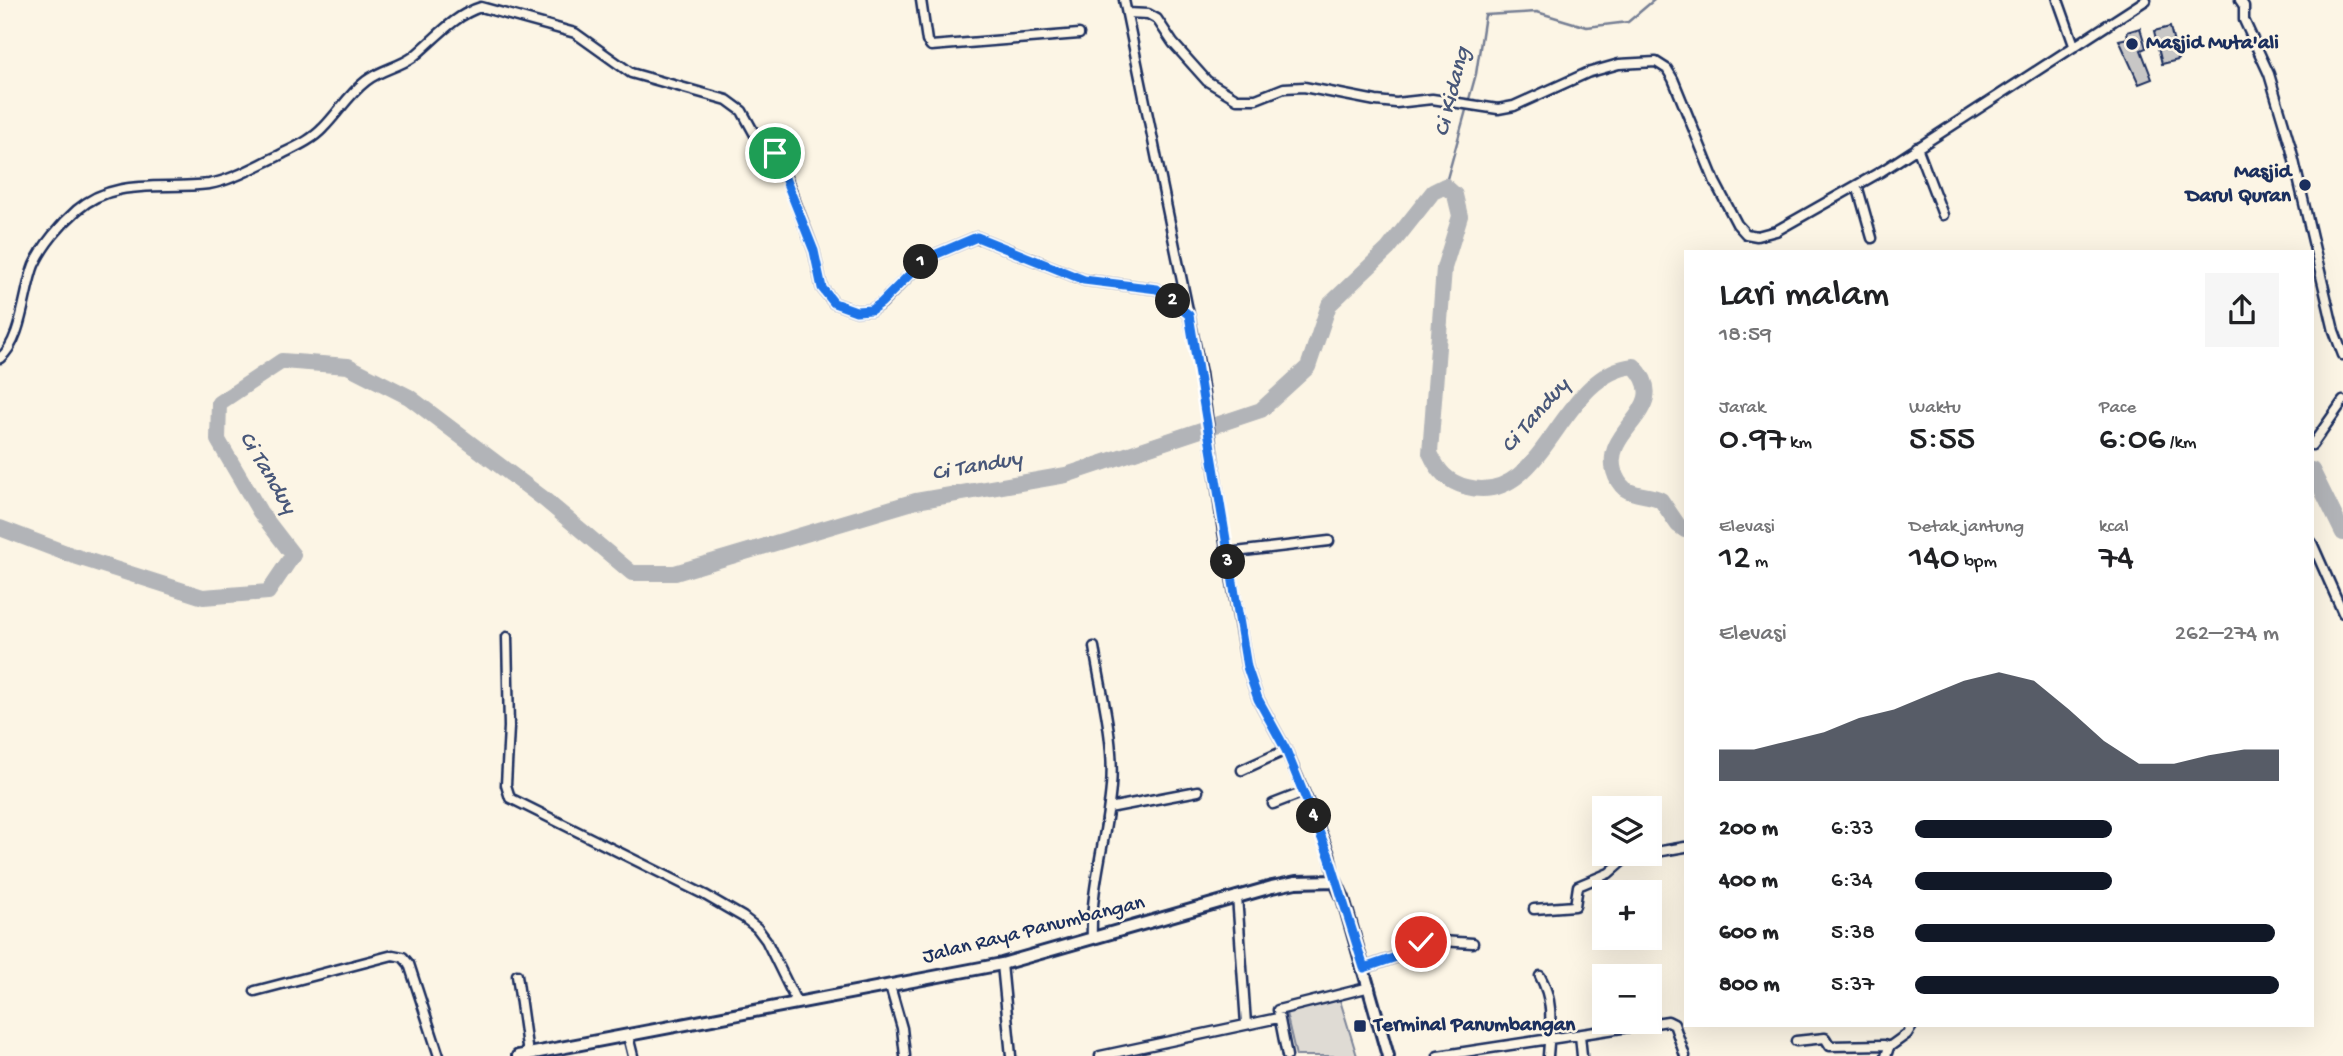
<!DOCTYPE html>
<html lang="id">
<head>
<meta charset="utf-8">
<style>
  body { margin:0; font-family:"Gochi Hand",sans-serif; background:#f6f6f6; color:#202124; height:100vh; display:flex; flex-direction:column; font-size:26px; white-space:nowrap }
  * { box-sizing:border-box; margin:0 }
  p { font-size:23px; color:#757577 }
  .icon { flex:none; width:38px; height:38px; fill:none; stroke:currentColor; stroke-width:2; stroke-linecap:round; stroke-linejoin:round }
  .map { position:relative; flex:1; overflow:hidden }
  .details { position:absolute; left:1684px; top:250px; width:630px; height:777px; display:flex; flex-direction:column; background:#fff; border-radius:0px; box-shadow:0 7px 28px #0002 }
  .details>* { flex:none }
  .fabs { position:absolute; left:1592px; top:796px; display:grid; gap:14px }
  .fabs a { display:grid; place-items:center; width:70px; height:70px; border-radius:0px; background:#fff; box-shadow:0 7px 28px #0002; font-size:35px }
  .pin { position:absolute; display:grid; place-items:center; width:60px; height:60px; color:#fff; margin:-30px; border:4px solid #fff; border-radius:50%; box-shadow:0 2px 7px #0007 }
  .km { position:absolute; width:35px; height:35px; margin:-18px; border-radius:50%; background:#222; color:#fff; font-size:19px; line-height:35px; text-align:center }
  .round { display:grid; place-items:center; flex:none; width:74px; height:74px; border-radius:0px; background:#f6f6f6 }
  .head { display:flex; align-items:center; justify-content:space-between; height:119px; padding:0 35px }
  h1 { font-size:38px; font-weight:600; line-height:52px }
  .figures { display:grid; grid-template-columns:repeat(3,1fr); gap:10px; height:119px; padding:7px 35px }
  .figures div { display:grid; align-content:center }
  .figures b { font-size:35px; font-weight:600 }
  .figures small { font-size:19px; font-weight:400 }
  .figures p { font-size:19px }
  .chart { height:196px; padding:14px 35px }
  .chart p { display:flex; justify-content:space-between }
  .chart svg { width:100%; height:126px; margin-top:7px; fill:#111827; opacity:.7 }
  ul { padding:0 35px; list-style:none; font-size:23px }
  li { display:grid; grid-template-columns:112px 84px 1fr; align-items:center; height:52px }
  li i { height:18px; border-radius:9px; background:#111827 }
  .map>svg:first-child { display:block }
</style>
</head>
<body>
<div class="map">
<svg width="2343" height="1056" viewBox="0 0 2343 1056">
  <rect width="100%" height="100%" fill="#fcf5e5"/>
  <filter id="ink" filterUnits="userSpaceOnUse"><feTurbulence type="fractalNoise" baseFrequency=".0143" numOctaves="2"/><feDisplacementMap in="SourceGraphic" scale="14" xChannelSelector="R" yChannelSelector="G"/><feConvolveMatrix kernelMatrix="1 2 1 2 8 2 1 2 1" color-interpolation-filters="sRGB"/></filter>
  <g filter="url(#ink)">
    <!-- green -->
    <path fill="#dfdbd4" stroke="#7d8599" stroke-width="2" d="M 1339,997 L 1357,1056 L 1296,1056 L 1286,1013 Z"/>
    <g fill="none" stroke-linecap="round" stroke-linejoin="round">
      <!-- stream -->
      <path stroke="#767f94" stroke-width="2.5" d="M 1445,186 L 1476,74 L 1485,15 L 1537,12 L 1587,27 L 1628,22 L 1654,0"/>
      <!-- river -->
      <path stroke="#b2b4b8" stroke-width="16" d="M 2312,470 L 2343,533
        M 0,528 L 71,555 L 203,597 L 268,592 L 293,555 L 260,512 L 218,440 L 219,403 L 282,361 L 348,366 L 409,397 L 544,499 L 632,573 L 675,573 L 916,501 L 1066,475 L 1261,410 L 1308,367 L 1329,305 L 1388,249 L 1433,192 L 1445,186 L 1455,195 L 1460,216 L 1444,268 L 1430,453 C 1438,471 1447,482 1467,487 C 1545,507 1559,373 1634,366 C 1675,409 1602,428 1614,471 C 1616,478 1619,484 1625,489 C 1635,496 1650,494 1661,500 L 1678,525 L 1685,530"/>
    </g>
    <!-- building -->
    <path fill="#c8c7c6" stroke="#1b2f5e" stroke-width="2" d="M 2170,27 L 2178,60 L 2162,64 L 2154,31 Z
      M 2140,28 L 2146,48 L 2141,50 L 2152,79 L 2139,84 L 2119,40 L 2128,38 L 2127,32 Z"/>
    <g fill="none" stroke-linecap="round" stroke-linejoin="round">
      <defs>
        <path id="minor" d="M 921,0 L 927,41 L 931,46 L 1079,34
          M 1124,0 L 1201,373 L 1223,531 L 1247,667 L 1258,699 L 1286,750 L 1308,801 L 1330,855 L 1335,881
          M 2058,0 L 2074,45
          M 2240,0 L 2244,6 L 2244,20 L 2269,74 L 2291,148 L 2334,331 L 2343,355
          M 1127,13 L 1148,14 L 1157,19 L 1173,43 L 1207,81 L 1237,99 L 1256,99 L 1284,88 L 1304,87 L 1376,101 L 1396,103 L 1432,99 L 1498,109 L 1514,106 L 1587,73 L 1619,64 L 1656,62 L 1667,69 L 1673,79 L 1715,182 L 1737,224 L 1746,234 L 1757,236 L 1776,231 L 1882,171 L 2146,0
          M 1917,147 L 1943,215
          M 1857,185 L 1872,238
          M 0,358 C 22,341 24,290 34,265 C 43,245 61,224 77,210 C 115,177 163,190 209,184 C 233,180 256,166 278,156 C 293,148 311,141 323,128 C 338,113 349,94 366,81 C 380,70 399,67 413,57 C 434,40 454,15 481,7 L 575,33 L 631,73 L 727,100 L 742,111 L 759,142 L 779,159 L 814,251 L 822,288 L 834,303 L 856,311 L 871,310 L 882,303 L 925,259 L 977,237 L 1084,280 L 1157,289 L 1189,315
          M 2312,445 L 2343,401
          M 2312,543 L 2343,613
          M 1227,553 L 1329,541
          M 507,637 L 509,727 L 506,785 L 510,798 L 705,895 L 743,917 L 757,928 L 766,940 L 797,1003
          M 1242,770 L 1286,750
          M 1273,804 L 1304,792
          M 1109,808 L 1198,791
          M 1650,853 L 1685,847
          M 1237,896 L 1246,1024
          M 1534,909 L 1575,906 L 1578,886 L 1609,873 L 1626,858 L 1647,854
          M 1092,938 C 1090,888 1107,837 1111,787 C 1115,741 1101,692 1094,647
          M 1002,964 L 1011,1056
          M 1364,968 L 1402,955 L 1425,940 L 1473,943
          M 517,975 L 528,1054
          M 1540,976 C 1555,1003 1550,1026 1548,1056
          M 890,986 L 902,1028 L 905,1056
          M 255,991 L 393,955 L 403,957 L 409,964 L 439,1056
          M 1580,1035 L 1582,1056
          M 628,1036 L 633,1056
          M 1796,1041 L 1825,1038 L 1830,1046 L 1884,1045 L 1889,1047 L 1886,1056
          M 1889,1047 L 1907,1034 L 1912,1026
          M 1100,1056 L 1278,1018
          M 1287,1056 L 1278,1010 L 1370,987
          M 1438,1056 L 1668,1021 L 1674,1024 L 1685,1056"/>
        <path id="secondary" d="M 518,1056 L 1002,964 L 1272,887 L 1296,882 L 1335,881 L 1343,898 L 1388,1056"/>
      </defs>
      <!-- minor casing -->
      <use href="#minor" stroke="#1b2f5e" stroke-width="13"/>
      <!-- secondary casing -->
      <use href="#secondary" stroke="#1b2f5e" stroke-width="16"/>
      <!-- minor -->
      <use href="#minor" stroke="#fcf5e5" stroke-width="8"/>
      <!-- secondary -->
      <use href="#secondary" stroke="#fcf5e5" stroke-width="10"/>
    </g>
  </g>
  <g fill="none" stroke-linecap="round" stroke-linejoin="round" filter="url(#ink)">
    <defs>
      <path id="route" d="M 775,153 L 814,251 L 822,288 L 834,303 L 856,311 L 871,310 L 881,303 L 925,259 L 977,237 L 1084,280 L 1157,289 L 1189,315 L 1247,667 L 1258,699 L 1286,750 L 1329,856 L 1364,968 L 1402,955 L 1421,942"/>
    </defs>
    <!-- route casing -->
    <use href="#route" stroke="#fff" stroke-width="14"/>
    <!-- route -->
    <use href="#route" stroke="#1a73e8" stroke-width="9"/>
  </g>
  <!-- markers -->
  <g fill="#1b2f5e" stroke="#fcf5e5" stroke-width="2.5">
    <circle cx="2132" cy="44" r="7"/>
    <circle cx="2305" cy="185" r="7"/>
    <rect x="1353" y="1019" width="14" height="14" rx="3.5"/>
  </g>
  <g text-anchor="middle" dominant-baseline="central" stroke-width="5" stroke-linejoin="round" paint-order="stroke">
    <!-- poi labels -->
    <g font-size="21" font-weight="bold" fill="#1b2f5e" stroke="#fcf5e5" text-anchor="start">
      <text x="2146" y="44">Masjid Muta'ali</text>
      <text x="2291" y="173" text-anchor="end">Masjid<tspan x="2291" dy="24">Darul Quran</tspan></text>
      <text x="1374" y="1026">Terminal Panumbangan</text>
    </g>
    <!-- street labels -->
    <g font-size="21" fill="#1b2f5e" stroke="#fcf5e5">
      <text transform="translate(1034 931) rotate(-14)">Jalan Raya Panumbangan</text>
    </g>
    <!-- water labels -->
    <g font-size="23" font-style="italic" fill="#485779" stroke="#fcf5e5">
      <text transform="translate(1453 92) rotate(-76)">Ci Kidang</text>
      <text transform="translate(1536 416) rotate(-49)">Ci Tanduy</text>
      <text transform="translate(977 467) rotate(-10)">Ci Tanduy</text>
      <text transform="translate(267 473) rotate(59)">Ci Tanduy</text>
    </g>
  </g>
</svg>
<div class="fabs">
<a><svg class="icon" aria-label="layers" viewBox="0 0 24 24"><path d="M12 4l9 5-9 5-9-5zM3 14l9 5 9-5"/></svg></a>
<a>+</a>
<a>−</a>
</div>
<div class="pin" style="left:775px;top:153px;background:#1e9e55"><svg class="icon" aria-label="arrive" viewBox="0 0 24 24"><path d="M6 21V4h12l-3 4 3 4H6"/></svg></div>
<div class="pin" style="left:1421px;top:942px;background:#d93025"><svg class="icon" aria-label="check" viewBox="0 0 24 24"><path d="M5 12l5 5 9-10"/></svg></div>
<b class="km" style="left:921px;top:262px">1</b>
<b class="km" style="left:1173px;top:301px">2</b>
<b class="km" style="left:1228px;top:562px">3</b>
<b class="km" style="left:1314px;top:816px">4</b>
<section class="details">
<div class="head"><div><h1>Lari malam</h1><p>18:59</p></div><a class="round"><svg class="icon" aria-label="share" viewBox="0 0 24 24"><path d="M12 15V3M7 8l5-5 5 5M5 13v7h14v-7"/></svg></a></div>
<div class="figures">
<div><p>Jarak</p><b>0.97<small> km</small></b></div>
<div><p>Waktu</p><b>5:55</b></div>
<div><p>Pace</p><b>6:06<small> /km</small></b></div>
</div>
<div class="figures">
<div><p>Elevasi</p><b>12<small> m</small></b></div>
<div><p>Detak jantung</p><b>140<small> bpm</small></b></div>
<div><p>kcal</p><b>74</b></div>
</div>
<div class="chart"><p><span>Elevasi</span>262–274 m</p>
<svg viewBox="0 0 160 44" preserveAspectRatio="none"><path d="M0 44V33L10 33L20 30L30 27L40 22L50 19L60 14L70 9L80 6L90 9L100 19L110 30L120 38L130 38L140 35L150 33L160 33V44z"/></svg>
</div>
<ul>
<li><b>200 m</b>6:33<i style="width:54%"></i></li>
<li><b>400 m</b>6:34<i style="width:54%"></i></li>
<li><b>600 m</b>5:38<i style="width:99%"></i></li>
<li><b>800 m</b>5:37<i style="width:100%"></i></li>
</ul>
</section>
</div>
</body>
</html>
